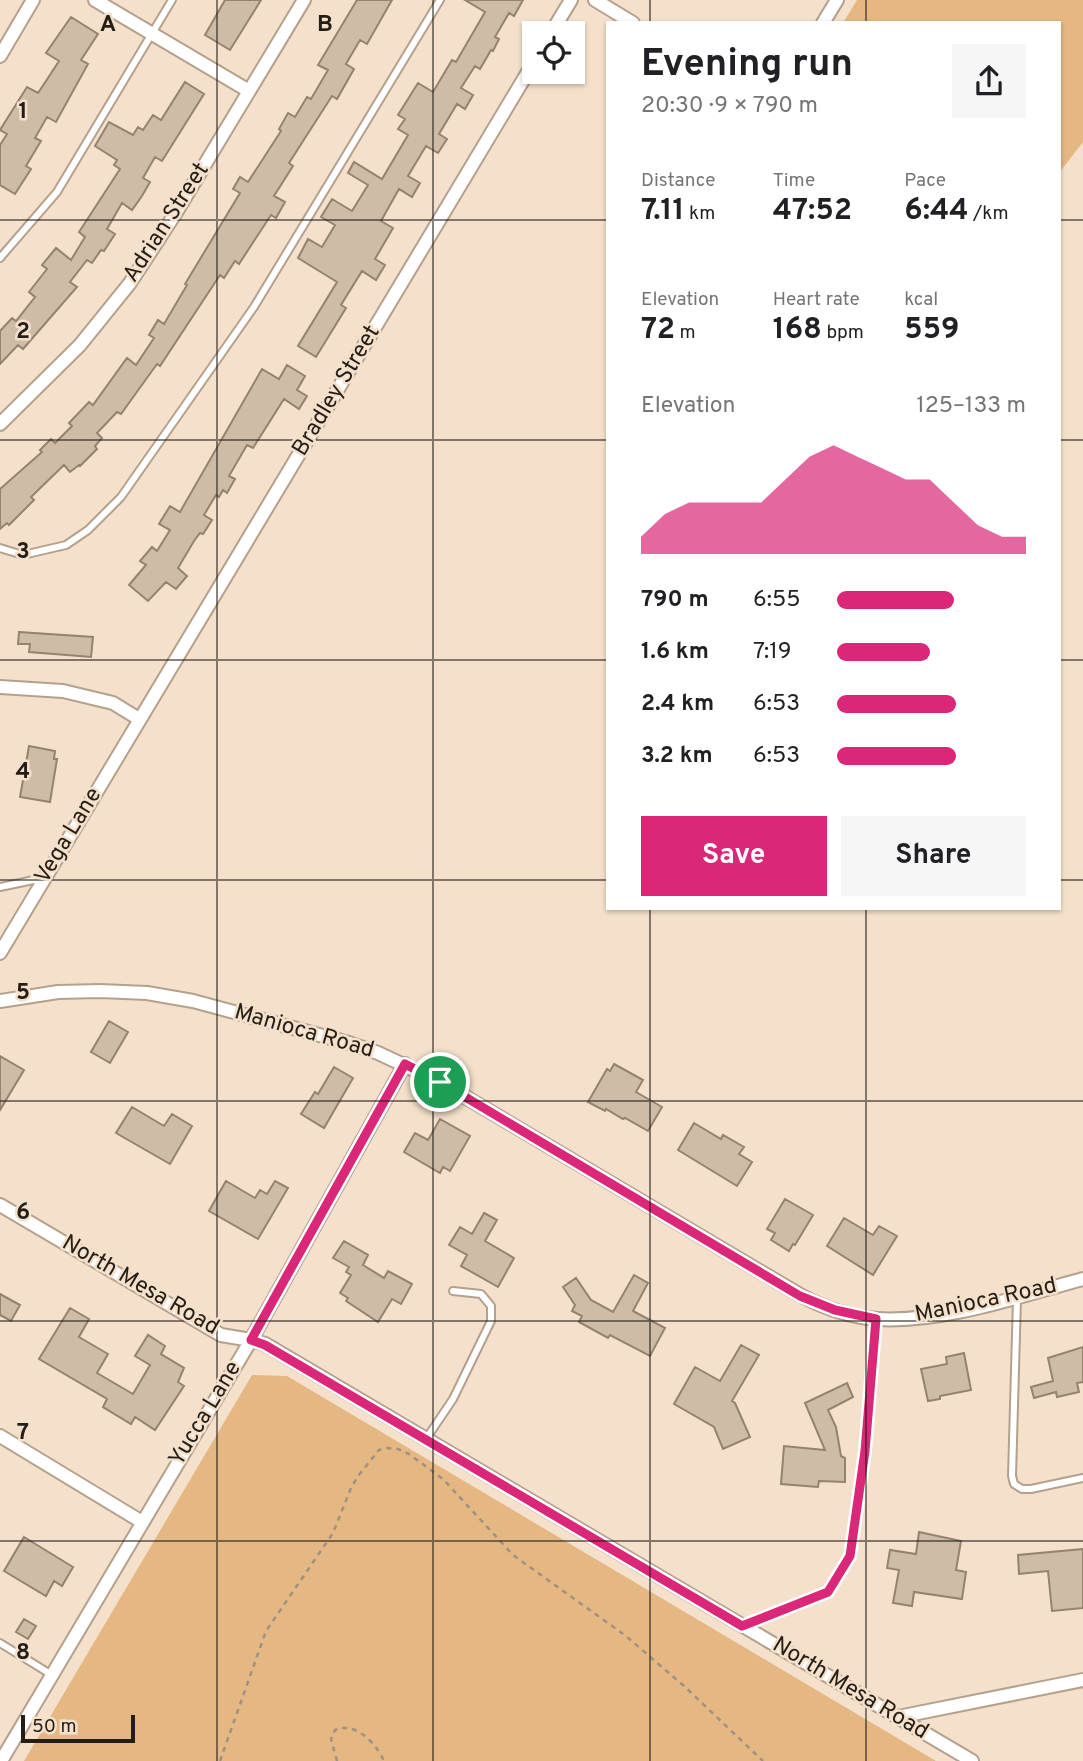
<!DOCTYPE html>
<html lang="en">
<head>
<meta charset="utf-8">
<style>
  body { margin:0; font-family:Overpass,sans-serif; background:#f6f6f6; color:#202124; height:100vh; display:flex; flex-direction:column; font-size:26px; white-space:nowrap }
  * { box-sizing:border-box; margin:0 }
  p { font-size:23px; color:#757577 }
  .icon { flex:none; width:38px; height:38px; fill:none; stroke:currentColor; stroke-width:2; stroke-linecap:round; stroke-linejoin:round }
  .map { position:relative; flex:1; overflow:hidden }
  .details { position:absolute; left:606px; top:21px; width:455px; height:889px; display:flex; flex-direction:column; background:#fff; border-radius:0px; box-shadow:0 2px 5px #0004 }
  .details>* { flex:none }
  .fabs { position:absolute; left:522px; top:21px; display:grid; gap:14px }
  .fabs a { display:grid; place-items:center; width:63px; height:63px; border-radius:0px; background:#fff; box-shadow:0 2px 5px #0004; font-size:35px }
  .scale { position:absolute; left:21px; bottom:18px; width:114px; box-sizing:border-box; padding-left:7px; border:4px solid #251e16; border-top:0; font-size:19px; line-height:24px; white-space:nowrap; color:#251e16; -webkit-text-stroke:5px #f5e1cb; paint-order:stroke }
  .pin { position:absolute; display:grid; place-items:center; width:60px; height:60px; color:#fff; margin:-30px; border:4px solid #fff; border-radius:50%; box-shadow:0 2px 7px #0007 }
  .round { display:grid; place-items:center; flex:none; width:74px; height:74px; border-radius:0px; background:#f6f6f6 }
  .summary { display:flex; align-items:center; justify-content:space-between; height:119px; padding:0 35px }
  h1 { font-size:38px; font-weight:700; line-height:52px }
  .stats { display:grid; grid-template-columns:repeat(3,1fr); gap:10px; height:119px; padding:7px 35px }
  .stats div { display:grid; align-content:center }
  .stats b { font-size:30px; font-weight:700 }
  .stats small { font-size:19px; font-weight:400 }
  .stats p { font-size:19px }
  .chart { height:196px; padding:14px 35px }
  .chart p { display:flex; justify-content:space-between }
  .chart svg { width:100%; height:126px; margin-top:7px; fill:#db2777; opacity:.7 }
  .primary-button { display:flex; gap:14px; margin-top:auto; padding:14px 35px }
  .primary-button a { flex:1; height:80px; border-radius:0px; background:#db2777; color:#fff; font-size:28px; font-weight:700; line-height:80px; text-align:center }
  .primary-button a+a { background:#f6f6f6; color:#202124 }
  ul { padding:0 35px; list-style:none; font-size:23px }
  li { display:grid; grid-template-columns:112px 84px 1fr; align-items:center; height:52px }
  li i { height:18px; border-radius:9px; background:#db2777 }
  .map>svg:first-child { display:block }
</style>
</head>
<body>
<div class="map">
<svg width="1083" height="1761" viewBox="0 0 1083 1761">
  <rect width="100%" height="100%" fill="#f5e1cb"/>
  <!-- green -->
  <path fill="#e5b782" d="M 857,0 L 1083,0 L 1083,142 L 1059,173 L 1059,23 L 843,23 Z
    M 252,1375 L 287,1376 L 936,1761 L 24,1761 Z"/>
  <!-- building -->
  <path fill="#cfbca7" stroke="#95826f" stroke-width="2" d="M 225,0 L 261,0 L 230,50 L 205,35 Z
    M 357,0 L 392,0 L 367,44 L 360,40 L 346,64 L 354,69 L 337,99 L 332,96 L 289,163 L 293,166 L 274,196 L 285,202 L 276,218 L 271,215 L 239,264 L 235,261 L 224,278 L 220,275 L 160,366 L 157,364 L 121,414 L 117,412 L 97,433 L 102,438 L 95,446 L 97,449 L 80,466 L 79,465 L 70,472 L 64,465 L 31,497 L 34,500 L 9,525 L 7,523 L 0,529 L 0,489 L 42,452 L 40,450 L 51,439 L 55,443 L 72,426 L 69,423 L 89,402 L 93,405 L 127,358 L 136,365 L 154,338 L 149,335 L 158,320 L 164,324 L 187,285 L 185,284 L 240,193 L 233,189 L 240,177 L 248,182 L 281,131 L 279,129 L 288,113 L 295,117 L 307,97 L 311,99 L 328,70 L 318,65 Z
    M 465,0 L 523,0 L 514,16 L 509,13 L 495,37 L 499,39 L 493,51 L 491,50 L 480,69 L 475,66 L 461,88 L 473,95 L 465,109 L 457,104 L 439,134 L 447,139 L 438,153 L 426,146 L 408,176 L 420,183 L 412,197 L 399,189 L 381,221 L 393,228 L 375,259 L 385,265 L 376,280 L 362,271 L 341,305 L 346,308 L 316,357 L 298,346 L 337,282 L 298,258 L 308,239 L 322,247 L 335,225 L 321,217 L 332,199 L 352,211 L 368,185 L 348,173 L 354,162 L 382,179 L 408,135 L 398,129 L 405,119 L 398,115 L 418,83 L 433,92 L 452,60 L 456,62 L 485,12 Z
    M 71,17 L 98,34 L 81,60 L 88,64 L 56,122 L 47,117 L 35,138 L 41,141 L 26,166 L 31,169 L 15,194 L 0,185 L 0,145 L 7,134 L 0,130 L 27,87 L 38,93 L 46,81 L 59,61 L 46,53 Z
    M 185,82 L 204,94 L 162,161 L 155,157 L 143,178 L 150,182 L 142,196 L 132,210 L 122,203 L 107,229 L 115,234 L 104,251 L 101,250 L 92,263 L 87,260 L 70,282 L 77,287 L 23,349 L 18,345 L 0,364 L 0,331 L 12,318 L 16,321 L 35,297 L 29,292 L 47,269 L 42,265 L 56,248 L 71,260 L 85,237 L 79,232 L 120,169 L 114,165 L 117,160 L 95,146 L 109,122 L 133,135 L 138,127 L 143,130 L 153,115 L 161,120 Z
    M 287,365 L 305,376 L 297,390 L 307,396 L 299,409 L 284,399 L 253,448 L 247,445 L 229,476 L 235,479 L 227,493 L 223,490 L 219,497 L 216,495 L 204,515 L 212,520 L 203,534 L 200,533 L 194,541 L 178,568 L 187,576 L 176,589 L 166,582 L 148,601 L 129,585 L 146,565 L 140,561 L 152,547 L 157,551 L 170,530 L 159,524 L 170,506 L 180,512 L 262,369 L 279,379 Z
    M 19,632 L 93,637 L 91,657 L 29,652 L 30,644 L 18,644 Z
    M 29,746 L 55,751 L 54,759 L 57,759 L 50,802 L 20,797 Z
    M 109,1021 L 128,1032 L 110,1063 L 91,1052 Z
    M 0,1056 L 24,1070 L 0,1110 Z
    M 614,1064 L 643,1080 L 636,1092 L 662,1107 L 648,1131 L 625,1118 L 623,1119 L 606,1109 L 605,1111 L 588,1102 L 607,1069 L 610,1071 Z
    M 334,1067 L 353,1078 L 324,1128 L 301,1114 L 315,1092 L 318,1094 Z
    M 132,1107 L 164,1126 L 172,1114 L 192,1126 L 170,1164 L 116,1133 Z
    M 440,1119 L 470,1136 L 450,1171 L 443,1167 L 440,1173 L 404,1152 L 415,1133 L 428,1140 Z
    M 694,1123 L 721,1139 L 723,1135 L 744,1147 L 739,1154 L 752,1162 L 737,1186 L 678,1150 Z
    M 226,1181 L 255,1198 L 260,1190 L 267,1194 L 275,1181 L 288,1188 L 258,1239 L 209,1211 Z
    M 785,1199 L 813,1215 L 795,1245 L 793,1244 L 789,1251 L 771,1240 L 775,1233 L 767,1229 Z
    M 484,1213 L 497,1220 L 485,1241 L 514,1258 L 498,1287 L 461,1266 L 467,1255 L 449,1245 L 460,1227 L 472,1234 Z
    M 844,1218 L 873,1235 L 879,1226 L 897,1236 L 873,1275 L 827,1246 Z
    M 344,1241 L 368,1255 L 363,1265 L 384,1278 L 388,1271 L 412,1284 L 401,1304 L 392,1299 L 378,1322 L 346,1301 L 348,1298 L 340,1293 L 351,1275 L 346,1272 L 349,1267 L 333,1258 Z
    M 634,1275 L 648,1283 L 633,1311 L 665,1328 L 650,1356 L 610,1335 L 608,1338 L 579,1322 L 582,1316 L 572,1311 L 575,1305 L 563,1287 L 576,1278 L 591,1300 L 613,1312 Z
    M 0,1294 L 20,1305 L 11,1321 L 0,1315 Z
    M 70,1308 L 89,1319 L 79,1337 L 108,1354 L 97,1373 L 133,1394 L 150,1365 L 135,1356 L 148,1335 L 165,1346 L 161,1354 L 184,1368 L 178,1382 L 184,1386 L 155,1430 L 135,1417 L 131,1424 L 103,1407 L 107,1399 L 39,1359 Z
    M 741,1345 L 759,1355 L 732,1401 L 735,1403 L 750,1437 L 723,1449 L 714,1427 L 674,1404 L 695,1367 L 720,1381 Z
    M 1083,1347 L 1083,1382 L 1077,1383 L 1079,1392 L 1057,1397 L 1056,1392 L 1034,1398 L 1031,1387 L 1053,1381 L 1048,1358 Z
    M 964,1353 L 971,1390 L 940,1396 L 940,1399 L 928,1401 L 921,1369 L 947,1364 L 946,1357 Z
    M 847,1383 L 853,1397 L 828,1410 L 836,1427 L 841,1456 L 845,1458 L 845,1482 L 819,1481 L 818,1487 L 781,1484 L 784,1446 L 825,1450 L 805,1403 Z
    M 919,1532 L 961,1541 L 956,1570 L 966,1572 L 962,1599 L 914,1592 L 912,1606 L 893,1603 L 899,1570 L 887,1568 L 890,1550 L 916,1554 Z
    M 24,1537 L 73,1567 L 62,1586 L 54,1581 L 46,1596 L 4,1571 Z
    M 1083,1549 L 1083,1608 L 1052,1611 L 1048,1571 L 1019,1574 L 1018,1555 Z
    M 24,1619 L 36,1626 L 28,1639 L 16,1632 Z"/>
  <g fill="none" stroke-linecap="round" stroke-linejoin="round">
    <defs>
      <path id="service" d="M 0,258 L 57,192 L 172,0
        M 0,548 L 23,555 L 66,545 L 88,530 L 121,497 L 254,307 L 440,0
        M 0,887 L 43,878
        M 1017,1299 L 1012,1476 L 1014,1484 L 1022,1489 L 1031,1489 L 1083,1478
        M 426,1439 L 453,1399 L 491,1321 L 491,1306 L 481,1294 L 453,1291
        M 742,1626 L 828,1592 L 851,1556 L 865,1451 L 876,1319
        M 0,1643 L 52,1675"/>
      <path id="minor" d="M 95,0 L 249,91
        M 595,0 L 633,23
        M 823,23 L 837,0
        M 551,33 L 571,0
        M 0,56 L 33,0
        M 0,424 L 80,345 L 130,283 L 175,214 L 304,0
        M 0,687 L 63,691 L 113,703 L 139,719
        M 0,953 L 534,62
        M 0,1001 L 58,992 L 100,991 L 147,993 L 193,1001 L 349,1043 L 378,1053 L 440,1082 L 800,1295 C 824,1308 850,1317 877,1319 C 944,1323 1019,1296 1083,1279
        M 0,1205 L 221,1335 L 251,1340 L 265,1344 L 972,1761
        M 0,1436 L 142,1522
        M 898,1717 L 1083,1680
        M 1,1761 L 251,1340 L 405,1064"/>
    </defs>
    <!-- service casing -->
    <use href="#service" stroke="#b4a18d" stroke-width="10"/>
    <!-- minor casing -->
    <use href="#minor" stroke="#b4a18d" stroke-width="16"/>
    <!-- path -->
    <path stroke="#a09181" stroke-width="2.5" stroke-dasharray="5 5" stroke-linecap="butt" d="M 220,1761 L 266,1631 L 333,1533 L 351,1488 L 358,1476 L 379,1450 L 387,1448 L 398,1449 L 409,1454 L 443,1479 L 513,1555 L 626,1636 L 684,1686 L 763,1761
      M 337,1761 L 331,1739 L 335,1730 C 355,1721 376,1743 384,1761"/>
    <!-- service -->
    <use href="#service" stroke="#fff" stroke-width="6"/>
    <!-- minor -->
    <use href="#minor" stroke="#fff" stroke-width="12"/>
  </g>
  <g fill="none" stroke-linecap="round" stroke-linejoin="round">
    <defs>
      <path id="route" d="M 405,1064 L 440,1082 L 800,1296 L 835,1310 L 876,1319 L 865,1451 L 850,1556 L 828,1592 L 742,1626 L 265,1345 L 251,1340 Z"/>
    </defs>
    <!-- route casing -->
    <use href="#route" stroke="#fff" stroke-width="14"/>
    <!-- route -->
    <use href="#route" stroke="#db2777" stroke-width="9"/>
  </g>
  <!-- grid -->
  <path fill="none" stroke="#251e16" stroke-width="2" stroke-opacity="0.55" d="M 217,0 L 217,1761M 433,0 L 433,1761M 650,0 L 650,23M 866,0 L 866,23M 0,220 L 607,220M 1059,220 L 1083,220M 0,440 L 607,440M 1059,440 L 1083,440M 0,660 L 607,660M 1059,660 L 1083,660M 0,880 L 607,880M 1059,880 L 1083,880M 650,908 L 650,1761M 866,908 L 866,1761M 0,1101 L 1083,1101M 0,1321 L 1083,1321M 0,1541 L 1083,1541"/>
  <g text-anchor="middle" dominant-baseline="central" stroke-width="5" stroke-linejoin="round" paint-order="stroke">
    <!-- street labels -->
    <g font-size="23" fill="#251e16" stroke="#f5e1cb">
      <text transform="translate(167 223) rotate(-57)">Adrian Street</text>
      <text transform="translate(337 391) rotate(-59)">Bradley Street</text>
      <text transform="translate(69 836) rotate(-59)">Vega Lane</text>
      <text transform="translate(304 1032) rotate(16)">Manioca Road</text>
      <text transform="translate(140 1286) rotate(30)">North Mesa Road</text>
      <text transform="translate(986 1301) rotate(-12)">Manioca Road</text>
      <text transform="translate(206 1414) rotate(-59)">Yucca Lane</text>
      <text transform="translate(850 1689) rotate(31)">North Mesa Road</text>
    </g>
  </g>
  <g font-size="23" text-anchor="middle" font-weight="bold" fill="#251e16" stroke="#f5e1cb" stroke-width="5" stroke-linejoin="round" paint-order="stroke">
    <text x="108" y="31">A</text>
    <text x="325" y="31">B</text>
    <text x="23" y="118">1</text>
    <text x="23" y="338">2</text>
    <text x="23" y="558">3</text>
    <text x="23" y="778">4</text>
    <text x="23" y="999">5</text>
    <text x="23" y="1219">6</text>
    <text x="23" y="1439">7</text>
    <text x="23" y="1659">8</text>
  </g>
</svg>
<div class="fabs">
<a><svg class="icon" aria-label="locate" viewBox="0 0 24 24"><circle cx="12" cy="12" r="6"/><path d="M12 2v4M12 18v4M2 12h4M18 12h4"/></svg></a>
</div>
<div class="scale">50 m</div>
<div class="pin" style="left:440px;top:1082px;background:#1e9e55"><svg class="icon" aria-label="arrive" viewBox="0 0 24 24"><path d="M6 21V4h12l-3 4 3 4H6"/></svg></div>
<section class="details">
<div class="summary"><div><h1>Evening run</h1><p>20:30 · 9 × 790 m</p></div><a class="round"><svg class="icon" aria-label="share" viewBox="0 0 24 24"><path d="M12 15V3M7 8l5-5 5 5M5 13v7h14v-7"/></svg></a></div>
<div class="stats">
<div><p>Distance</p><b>7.11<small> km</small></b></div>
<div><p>Time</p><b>47:52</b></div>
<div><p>Pace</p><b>6:44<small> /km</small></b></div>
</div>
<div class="stats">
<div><p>Elevation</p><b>72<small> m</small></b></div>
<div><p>Heart rate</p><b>168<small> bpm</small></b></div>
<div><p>kcal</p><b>559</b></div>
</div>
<div class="chart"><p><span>Elevation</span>125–133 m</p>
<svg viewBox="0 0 160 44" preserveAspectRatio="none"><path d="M0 44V38L10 30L20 26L30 26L40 26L50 26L60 18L70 10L80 6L90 10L100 14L110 18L120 18L130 26L140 34L150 38L160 38V44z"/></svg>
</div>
<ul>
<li><b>790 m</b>6:55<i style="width:62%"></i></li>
<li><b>1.6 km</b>7:19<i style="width:49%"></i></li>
<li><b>2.4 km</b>6:53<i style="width:63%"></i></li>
<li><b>3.2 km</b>6:53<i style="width:63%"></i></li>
</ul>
<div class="primary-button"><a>Save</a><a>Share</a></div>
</section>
</div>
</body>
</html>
